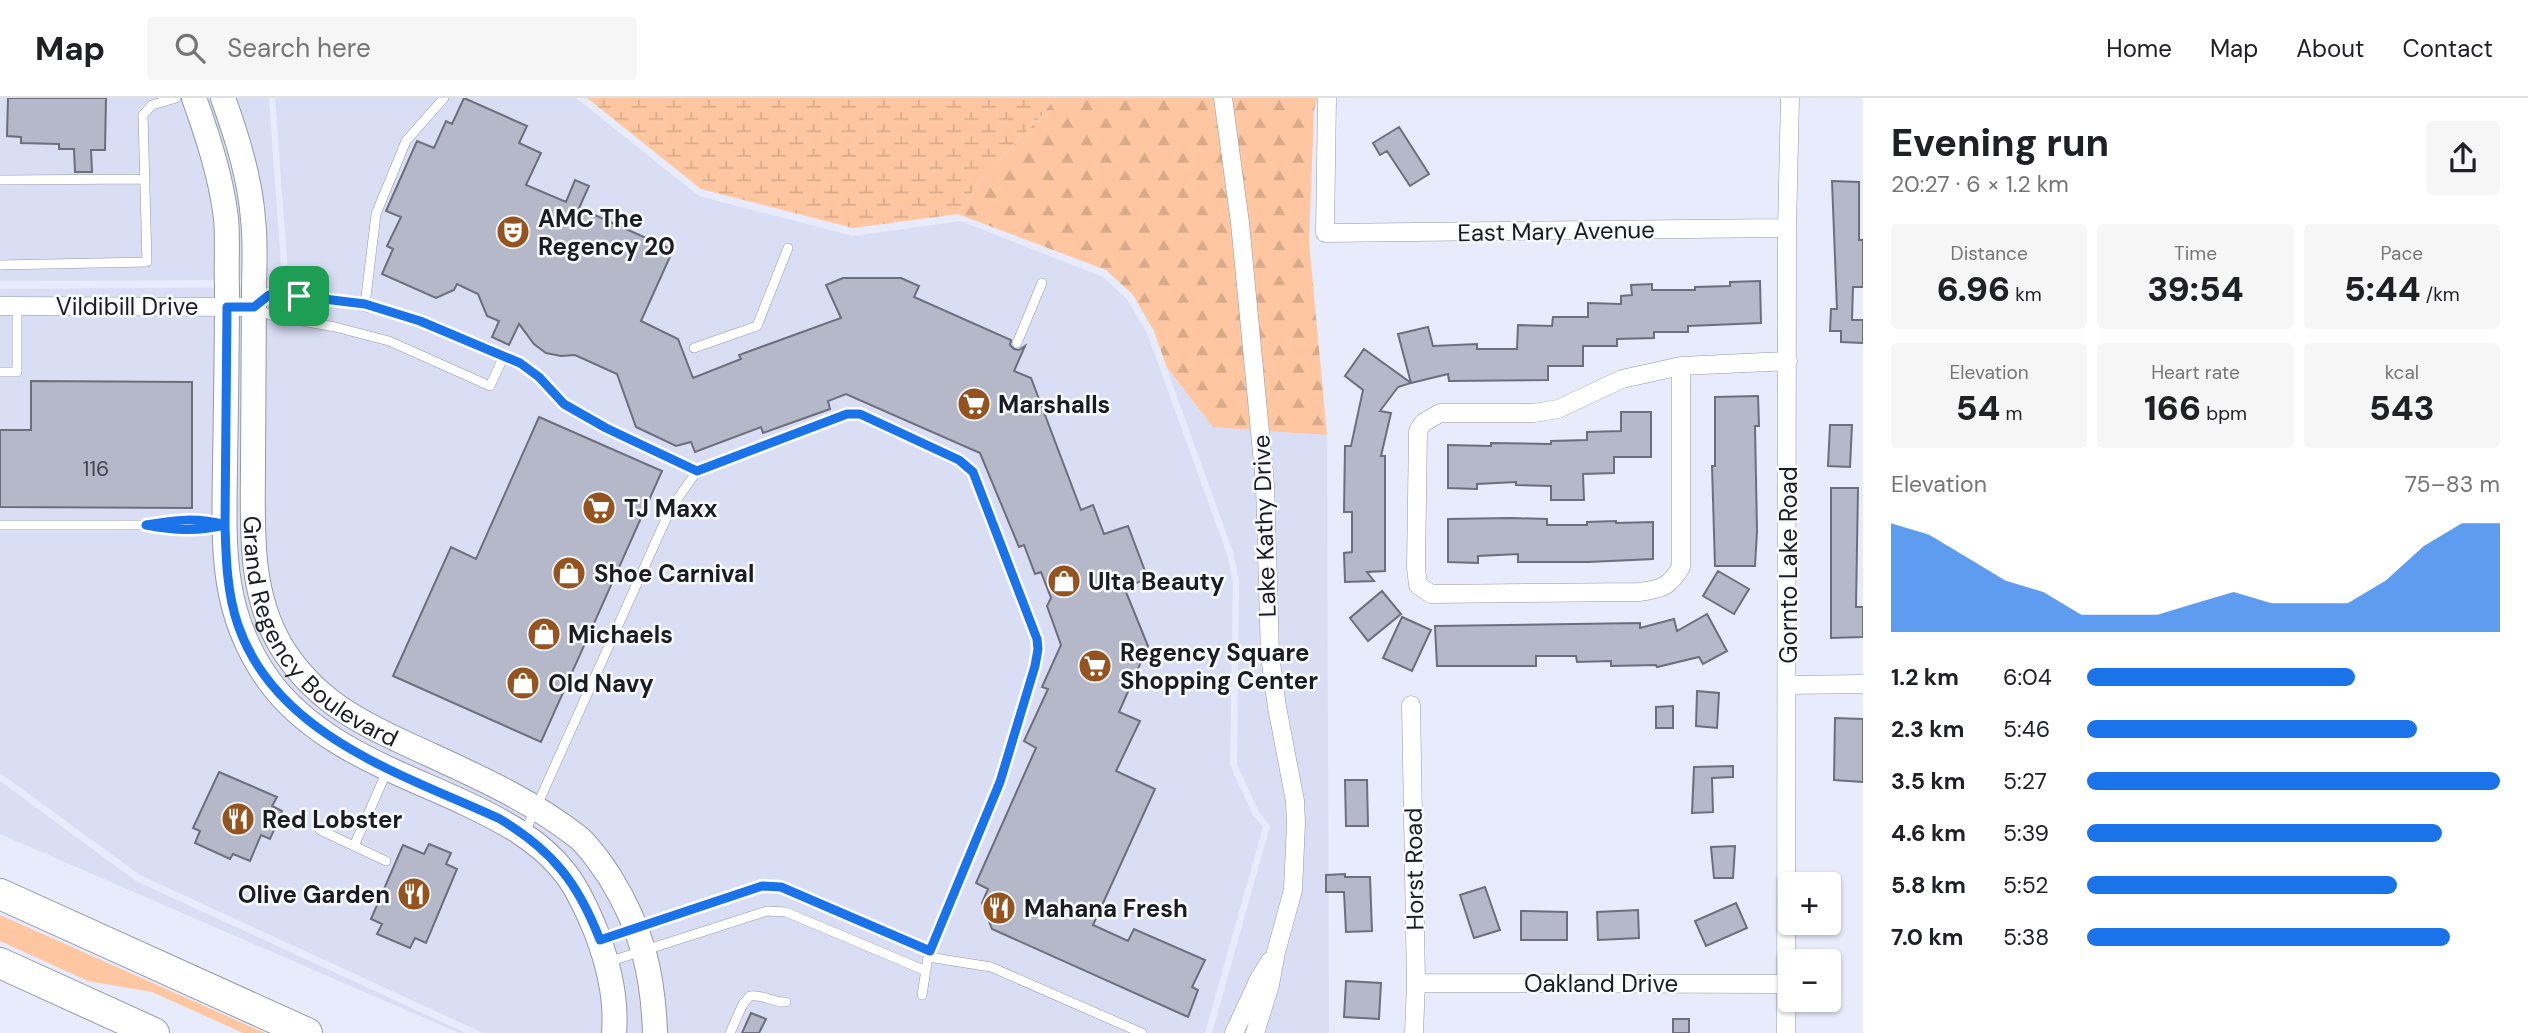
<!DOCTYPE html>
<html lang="en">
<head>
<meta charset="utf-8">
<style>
  body { margin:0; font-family:"DM Sans",sans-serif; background:#f6f6f6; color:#202124; height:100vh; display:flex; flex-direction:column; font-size:26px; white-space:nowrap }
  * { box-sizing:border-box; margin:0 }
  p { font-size:23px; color:#757577 }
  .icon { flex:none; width:38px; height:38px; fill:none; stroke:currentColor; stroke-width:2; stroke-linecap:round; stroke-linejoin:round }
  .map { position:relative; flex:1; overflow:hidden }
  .sheet { display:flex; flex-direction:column; background:#fff; width:665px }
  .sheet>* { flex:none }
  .buttons { position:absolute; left:1778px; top:774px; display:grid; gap:14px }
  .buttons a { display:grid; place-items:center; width:63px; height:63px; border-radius:7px; background:#fff; box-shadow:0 2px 5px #0004; font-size:35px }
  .pin { position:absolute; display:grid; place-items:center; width:60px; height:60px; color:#fff; margin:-30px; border-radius:14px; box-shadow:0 4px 10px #0006 }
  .round { display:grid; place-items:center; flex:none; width:74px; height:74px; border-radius:7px; background:#f6f6f6 }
  .summary { display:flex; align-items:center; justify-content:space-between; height:119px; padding:0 28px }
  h1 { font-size:38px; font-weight:800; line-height:52px }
  .metrics { display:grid; grid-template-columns:repeat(3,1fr); gap:10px; height:119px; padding:7px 28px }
  .metrics div { display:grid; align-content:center; border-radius:7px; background:#f6f6f6; text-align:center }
  .metrics b { font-size:35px; font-weight:800 }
  .metrics small { font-size:19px; font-weight:400 }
  .metrics p { font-size:19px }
  .chart { height:196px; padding:14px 28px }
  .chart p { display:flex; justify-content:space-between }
  .chart svg { width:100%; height:126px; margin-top:7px; fill:#1a73e8; opacity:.7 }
  ul { padding:0 28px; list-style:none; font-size:23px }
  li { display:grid; grid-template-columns:112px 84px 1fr; align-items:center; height:52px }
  li i { height:18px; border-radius:9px; background:#1a73e8 }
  header { display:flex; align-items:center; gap:42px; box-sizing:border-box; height:98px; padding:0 35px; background:#fff; border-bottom:2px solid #e0e0e0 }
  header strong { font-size:33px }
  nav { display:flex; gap:38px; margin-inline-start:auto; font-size:24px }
  .search { width:490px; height:63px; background:#f6f6f6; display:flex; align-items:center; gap:18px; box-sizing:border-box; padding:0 24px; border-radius:7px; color:#757577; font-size:26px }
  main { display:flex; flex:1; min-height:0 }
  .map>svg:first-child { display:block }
</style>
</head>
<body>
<header>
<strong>Map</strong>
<div class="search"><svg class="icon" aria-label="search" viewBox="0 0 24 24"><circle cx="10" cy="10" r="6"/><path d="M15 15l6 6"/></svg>Search here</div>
<nav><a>Home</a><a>Map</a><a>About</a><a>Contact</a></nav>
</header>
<main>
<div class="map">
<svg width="1863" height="935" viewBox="0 0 1863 935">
  <defs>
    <pattern id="forest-firs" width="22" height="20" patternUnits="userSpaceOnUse" patternTransform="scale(1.75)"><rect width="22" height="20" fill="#fec7a1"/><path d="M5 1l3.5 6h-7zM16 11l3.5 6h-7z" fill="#d9aa8a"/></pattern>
    <pattern id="wetland-marsh" width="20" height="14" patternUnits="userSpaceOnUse" patternTransform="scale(1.75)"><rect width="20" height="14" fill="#fec7a1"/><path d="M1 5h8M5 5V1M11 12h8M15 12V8" fill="none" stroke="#d9aa8a"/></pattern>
  </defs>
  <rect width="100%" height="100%" fill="#e8ebfb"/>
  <!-- built -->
  <path fill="#dadef5" d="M 0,0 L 186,0 L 218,122 L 219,182 L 0,183 Z
    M 203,0 L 215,0 L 246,122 L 246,182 L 234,182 Z
    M 232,0 L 269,0 L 282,181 L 262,182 Z
    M 275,0 L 576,0 L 699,98 L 853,138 L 961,123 L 1103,179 L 1127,201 L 1147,235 L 1227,456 L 1233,483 L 1230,667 L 1253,717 L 1263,729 L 1205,935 L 483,935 L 140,777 L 0,675 L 0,191 L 289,189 Z
    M 1167,271 L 1213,329 L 1252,332 L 1287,704 L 1288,747 L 1285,791 L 1271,844 L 1251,879 L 1225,935 L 1212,935 L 1270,728 L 1258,712 L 1237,666 L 1239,483 L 1233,454 Z
    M 1268,333 L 1327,337 L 1329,935 L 1263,935 L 1300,794 L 1304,748 L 1303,702 L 1285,607 L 1278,556 L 1275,413 Z
    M 0,683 L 136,783 L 466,935 L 459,935 L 0,736 Z"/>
  <!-- green -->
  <path fill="#fec7a1" d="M 0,817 L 265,935 L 243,935 L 152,894 L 88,883 L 0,843 Z"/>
  <!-- forest -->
  <path fill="url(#forest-firs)" d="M 1055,0 L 1215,0 L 1232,126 L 1252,332 L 1213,329 L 1167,270 L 1154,233 L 1133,197 L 1106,172 L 958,116 C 982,71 1026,41 1055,0 Z
    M 1231,0 L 1317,0 L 1314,12 L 1309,144 L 1327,337 L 1268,333 Z"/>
  <!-- wetland -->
  <path fill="url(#wetland-marsh)" d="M 587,0 L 1055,0 C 1026,41 982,71 958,116 L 853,130 L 701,91 Z"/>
  <!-- building -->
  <path fill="#b5b8c8" stroke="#6c6e7d" stroke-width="2" d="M 8,0 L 106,0 L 105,52 L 91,52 L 92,74 L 75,74 L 74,51 L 59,51 L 59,46 L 21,45 L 21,39 L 7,38 Z
    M 464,0 L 527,28 L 519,45 L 541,55 L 526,87 L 566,104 L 575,82 L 589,88 L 579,110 L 673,152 L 641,223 L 678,241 L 693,280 L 741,261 L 739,257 L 841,220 L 826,187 L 843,180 L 901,180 L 919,188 L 914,199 L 1011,242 L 1010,247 L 1014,251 L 1019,252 L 1025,248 L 1014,273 L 1031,280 L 1081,412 L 1093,407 L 1104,436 L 1128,428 L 1148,481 L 1124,489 L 1148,548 L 1119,614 L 1140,623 L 1116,673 L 1155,691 L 1093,827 L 1128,843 L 1134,831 L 1205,862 L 1192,889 L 1198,892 L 1188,919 L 992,831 L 982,805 L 988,791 L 976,785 L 1036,650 L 1024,643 L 1048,591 L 1042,589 L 1061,547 L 1047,508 L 1051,500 L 1041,474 L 1035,476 L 1024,447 L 1019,449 L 980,355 L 846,296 L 828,303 L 830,311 L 763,335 L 761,329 L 695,354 L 691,344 L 676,348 L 636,329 L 617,276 L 575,257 L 561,258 L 546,255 L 534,246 L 519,226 L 509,247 L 492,239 L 499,223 L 487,218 L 478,196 L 457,186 L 454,192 L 436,200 L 382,176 L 393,151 L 387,148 L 401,119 L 386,113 L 417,43 L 434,50 L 446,23 L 452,26 Z
    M 1399,29 L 1429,76 L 1410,88 L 1387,53 L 1380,57 L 1373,45 Z
    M 1832,83 L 1859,84 L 1859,142 L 1863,142 L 1863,189 L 1853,189 L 1852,222 L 1863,222 L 1863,245 L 1841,244 L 1841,233 L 1830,233 L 1831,211 L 1837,211 Z
    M 1760,183 L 1761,225 L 1688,228 L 1688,234 L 1654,234 L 1654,240 L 1617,241 L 1617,248 L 1583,248 L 1583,268 L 1548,268 L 1548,282 L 1449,283 L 1448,276 L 1411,285 L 1398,236 L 1428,229 L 1433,248 L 1477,246 L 1477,251 L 1517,251 L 1518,227 L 1552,228 L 1553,219 L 1588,219 L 1588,205 L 1621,206 L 1621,198 L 1632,197 L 1631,187 L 1652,186 L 1652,192 L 1695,192 L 1695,189 L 1730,188 L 1730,184 Z
    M 1364,251 L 1411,285 L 1398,289 L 1380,313 L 1391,315 L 1381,358 L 1385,358 L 1385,473 L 1367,474 L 1374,483 L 1345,484 L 1344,455 L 1352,454 L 1352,414 L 1344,414 L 1345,348 L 1351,348 L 1363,292 L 1345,278 Z
    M 31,283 L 192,284 L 192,410 L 0,409 L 0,332 L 31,332 Z
    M 1758,298 L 1759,328 L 1755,328 L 1757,433 L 1755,468 L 1715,468 L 1712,368 L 1715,368 L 1715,299 Z
    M 1621,314 L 1651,314 L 1651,359 L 1614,359 L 1614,375 L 1583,376 L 1584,402 L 1551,402 L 1551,388 L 1516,387 L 1516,384 L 1477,386 L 1477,391 L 1448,390 L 1448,347 L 1491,348 L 1491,345 L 1551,346 L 1551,343 L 1587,342 L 1587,334 L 1621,333 Z
    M 539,319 L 662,373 L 541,644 L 393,578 L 451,449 L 476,461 Z
    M 1830,327 L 1852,327 L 1850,369 L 1828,368 Z
    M 1831,390 L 1858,390 L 1856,509 L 1863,509 L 1863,539 L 1831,540 Z
    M 1511,420 L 1547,421 L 1547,427 L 1587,427 L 1587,424 L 1616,423 L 1616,425 L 1653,424 L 1653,461 L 1588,464 L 1518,464 L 1518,456 L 1478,458 L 1478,465 L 1448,464 L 1448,421 Z
    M 1718,473 L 1749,491 L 1734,516 L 1703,498 Z
    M 1382,493 L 1401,516 L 1368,543 L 1350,520 Z
    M 1707,516 L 1727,553 L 1703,566 L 1699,559 L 1657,569 L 1656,567 L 1611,568 L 1611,563 L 1577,564 L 1576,558 L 1536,558 L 1536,568 L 1437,568 L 1435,528 L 1640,525 L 1640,530 L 1674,521 L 1677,533 Z
    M 1402,519 L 1431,532 L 1412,573 L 1383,560 Z
    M 1697,593 L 1719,595 L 1717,630 L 1696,628 Z
    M 1673,608 L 1673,630 L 1656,630 L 1656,609 Z
    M 1835,620 L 1863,621 L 1863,684 L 1834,682 Z
    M 1733,668 L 1733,679 L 1712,680 L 1713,714 L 1692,715 L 1694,669 Z
    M 219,674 L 277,699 L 272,708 L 282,713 L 270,741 L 261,737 L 250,763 L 233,756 L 230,761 L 195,745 L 200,733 L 193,730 Z
    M 1345,682 L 1367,682 L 1368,728 L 1346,728 Z
    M 429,746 L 451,755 L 446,766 L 457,771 L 426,845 L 415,840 L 410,850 L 377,836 L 382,826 L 371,821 L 403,747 L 424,756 Z
    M 1735,748 L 1733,780 L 1714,780 L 1711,749 Z
    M 1345,776 L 1345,779 L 1370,779 L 1372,833 L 1346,834 L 1344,794 L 1326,794 L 1326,777 Z
    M 1485,789 L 1500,832 L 1474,840 L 1460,797 Z
    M 1736,805 L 1747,830 L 1706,848 L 1695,823 Z
    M 1638,812 L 1639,840 L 1598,842 L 1597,814 Z
    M 1521,813 L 1567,814 L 1567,842 L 1521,842 Z
    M 1346,883 L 1381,885 L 1379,921 L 1344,919 Z
    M 751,915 L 766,921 L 759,935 L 742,935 Z
    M 1673,921 L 1689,921 L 1689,935 L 1673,935 Z"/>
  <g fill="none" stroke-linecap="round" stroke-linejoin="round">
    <defs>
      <path id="lane" d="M 0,82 L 145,81
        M 0,167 L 147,164 L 143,17 L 152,7 L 176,0
        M 269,197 C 356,200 425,220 503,260 L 490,288 L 389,243 L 335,229 L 270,217 L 254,209 Z
        M 365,207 L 376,116 L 406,43 L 444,0
        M 1017,245 L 1042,185
        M 694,250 L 757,228 L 788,150
        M 503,260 L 520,265 L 539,279 L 564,306 L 606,330 L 697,373
        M 0,274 L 17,274 L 17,208
        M 154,425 C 179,421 200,420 223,427
        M 0,427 L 146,427 L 182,432 L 205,432 L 221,428
        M 320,732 L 386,763
        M 525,734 L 671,410 L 697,373 L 847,316 L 860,316 L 959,362 L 973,374 L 1037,544 L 1035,568 L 1000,684 L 928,859 L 922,897
        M 354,748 L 387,673
        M 601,842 L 762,788 L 781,789 L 930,853
        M 928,859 L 991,869 L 1142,935
        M 608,864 L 767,813 L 786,814 L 926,873
        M 730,935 L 743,906 L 750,898 C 763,896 773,905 786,904"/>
      <path id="street" d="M 1223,0 L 1240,125 L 1265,386 L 1270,557 L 1277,609 L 1295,703 L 1296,725 L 1293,792 L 1276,854 L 1270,887 L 1255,935
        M 1327,0 L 1325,135 L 1787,130
        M 0,208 L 254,209
        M 1681,268 L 1681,469 C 1669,489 1662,491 1639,494 L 1431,496 L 1418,487 L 1416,470 L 1418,333 L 1423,325 L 1440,315 L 1534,315 L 1558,311 L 1622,281 L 1681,268 L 1788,263
        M 1788,587 L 1863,586
        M 1411,607 L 1416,885 L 1414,935
        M 1416,885 L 1786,886
        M 1234,935 L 1258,883 L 1270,863
        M 1786,935 L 1787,130 L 1790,0"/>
      <g id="secondary">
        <path d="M 194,0 C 208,39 221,79 226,120 C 228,142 226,166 227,188 C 227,248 226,308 225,369 C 224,447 220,513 267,580 C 313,646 396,673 465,705 C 503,723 540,742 566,776 C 579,793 589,816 597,836 C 609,868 617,901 614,935"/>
        <path id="s1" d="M 223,0 C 237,39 250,80 253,121 C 256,145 254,171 254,195 C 254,252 253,309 253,365 C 253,428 248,492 281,548 C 313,600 356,623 409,647 C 467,674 527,699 578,739 C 591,750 601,766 610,779 C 642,831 653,875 655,935"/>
      </g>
      <path id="highway" d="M 0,796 L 307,935
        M 0,865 L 154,935"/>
    </defs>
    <!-- lane casing -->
    <use href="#lane" stroke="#9598a7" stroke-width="10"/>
    <!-- street casing -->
    <use href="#street" stroke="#9598a7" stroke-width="19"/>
    <!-- secondary casing -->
    <use href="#secondary" stroke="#9598a7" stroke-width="26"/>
    <!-- highway casing -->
    <use href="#highway" stroke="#9598a7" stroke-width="32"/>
    <!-- lane -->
    <use href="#lane" stroke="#fff" stroke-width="9"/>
    <!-- street -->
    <use href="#street" stroke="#fff" stroke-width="18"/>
    <!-- secondary -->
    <use href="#secondary" stroke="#fff" stroke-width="24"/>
    <!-- highway -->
    <use href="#highway" stroke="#fff" stroke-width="30"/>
  </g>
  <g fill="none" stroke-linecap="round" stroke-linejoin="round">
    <defs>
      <path id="route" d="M 299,198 L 269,197 L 254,209 L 227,209 L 225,427 C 197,419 174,422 146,427 C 173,432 198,434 225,427 C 226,461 227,495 238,527 C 276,638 404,677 500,721 C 553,753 578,785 600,842 L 762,788 L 781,789 L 930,853 L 1000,684 L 1035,568 L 1038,551 L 1037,541 L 973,374 L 959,362 L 860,316 L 847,316 L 697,373 L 606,330 L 564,306 L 539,279 L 520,265 L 420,223 L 365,206 L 299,198"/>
    </defs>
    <!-- route casing -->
    <use href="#route" stroke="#fff" stroke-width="14"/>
    <!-- route -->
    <use href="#route" stroke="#1a73e8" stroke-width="9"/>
  </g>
  <!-- icons -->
  <defs>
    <symbol id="theatre-disc" viewBox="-11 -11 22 22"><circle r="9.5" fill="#95541f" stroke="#f8f9fc"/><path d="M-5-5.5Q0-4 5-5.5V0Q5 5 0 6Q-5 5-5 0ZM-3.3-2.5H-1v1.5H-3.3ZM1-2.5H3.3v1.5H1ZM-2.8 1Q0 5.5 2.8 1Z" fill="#fff"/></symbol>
    <symbol id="supermarket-disc" viewBox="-11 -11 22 22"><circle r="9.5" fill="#95541f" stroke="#f8f9fc"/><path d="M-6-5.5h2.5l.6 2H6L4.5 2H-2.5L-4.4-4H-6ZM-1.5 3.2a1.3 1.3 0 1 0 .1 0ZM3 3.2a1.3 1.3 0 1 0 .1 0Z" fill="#fff"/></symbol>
    <symbol id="shop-disc" viewBox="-11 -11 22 22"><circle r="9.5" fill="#95541f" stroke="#f8f9fc"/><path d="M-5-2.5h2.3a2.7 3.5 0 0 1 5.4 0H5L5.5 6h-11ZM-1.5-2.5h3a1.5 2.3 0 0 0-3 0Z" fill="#fff"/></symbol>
    <symbol id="restaurant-disc" viewBox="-11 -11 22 22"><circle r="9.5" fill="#95541f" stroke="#f8f9fc"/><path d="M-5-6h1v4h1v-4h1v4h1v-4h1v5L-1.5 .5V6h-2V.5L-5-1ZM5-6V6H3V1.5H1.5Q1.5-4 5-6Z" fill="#fff"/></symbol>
  </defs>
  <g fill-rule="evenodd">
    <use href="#theatre-disc" x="494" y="115" width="38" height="38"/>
    <use href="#supermarket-disc" x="955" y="287" width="38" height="38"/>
    <use href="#supermarket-disc" x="580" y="391" width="38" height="38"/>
    <use href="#shop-disc" x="550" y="456" width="38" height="38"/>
    <use href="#shop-disc" x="1045" y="464" width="38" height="38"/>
    <use href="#shop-disc" x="525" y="517" width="38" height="38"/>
    <use href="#supermarket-disc" x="1076" y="549" width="38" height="38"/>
    <use href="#shop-disc" x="504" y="566" width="38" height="38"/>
    <use href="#restaurant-disc" x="219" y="702" width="38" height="38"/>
    <use href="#restaurant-disc" x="395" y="777" width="38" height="38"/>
    <use href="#restaurant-disc" x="980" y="791" width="38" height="38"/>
  </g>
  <g text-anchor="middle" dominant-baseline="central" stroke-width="5" stroke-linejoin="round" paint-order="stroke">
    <!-- number labels -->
    <g font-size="21" fill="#42434c">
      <text x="96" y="371">116</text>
    </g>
    <!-- poi labels -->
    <g font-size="24" font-weight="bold" fill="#1b1c22" stroke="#f8f9fc" text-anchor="start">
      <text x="538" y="120">AMC The<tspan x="538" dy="28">Regency 20</tspan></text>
      <text x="998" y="306">Marshalls</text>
      <text x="624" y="410">TJ Maxx</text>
      <text x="594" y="475">Shoe Carnival</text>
      <text x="1088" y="483">Ulta Beauty</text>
      <text x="568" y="536">Michaels</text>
      <text x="1120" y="554">Regency Square<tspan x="1120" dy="28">Shopping Center</tspan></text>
      <text x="548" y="585">Old Navy</text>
      <text x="262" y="721">Red Lobster</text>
      <text x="390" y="796" text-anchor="end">Olive Garden</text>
      <text x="1024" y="810">Mahana Fresh</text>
    </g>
    <!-- street labels -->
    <g font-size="24" fill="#1b1c22" stroke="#f8f9fc">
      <text transform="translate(1556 133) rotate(-1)">East Mary Avenue</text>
      <text x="127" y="208">Vildibill Drive</text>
      <text transform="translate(1264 428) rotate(-92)">Lake Kathy Drive</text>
      <text transform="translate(1788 467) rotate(-90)">Gornto Lake Road</text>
      <text stroke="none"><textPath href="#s1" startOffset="565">Grand Regency Boulevard</textPath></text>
      <text transform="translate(1414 771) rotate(-91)">Horst Road</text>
      <text x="1601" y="885">Oakland Drive</text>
    </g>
  </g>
</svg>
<div class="buttons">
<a>+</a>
<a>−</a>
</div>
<div class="pin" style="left:299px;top:198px;background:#1e9e55"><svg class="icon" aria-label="arrive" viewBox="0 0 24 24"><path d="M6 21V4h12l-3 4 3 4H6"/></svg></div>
</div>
<section class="sheet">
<div class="summary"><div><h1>Evening run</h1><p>20:27 · 6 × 1.2 km</p></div><a class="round"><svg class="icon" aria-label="share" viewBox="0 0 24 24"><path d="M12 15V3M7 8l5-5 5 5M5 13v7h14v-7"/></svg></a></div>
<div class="metrics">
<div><p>Distance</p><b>6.96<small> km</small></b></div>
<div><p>Time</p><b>39:54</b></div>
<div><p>Pace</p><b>5:44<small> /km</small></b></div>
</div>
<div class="metrics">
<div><p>Elevation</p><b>54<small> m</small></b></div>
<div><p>Heart rate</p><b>166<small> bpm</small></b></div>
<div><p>kcal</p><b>543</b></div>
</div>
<div class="chart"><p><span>Elevation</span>75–83 m</p>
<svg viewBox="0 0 160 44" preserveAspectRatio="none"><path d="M0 44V6L10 10L20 18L30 26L40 30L50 38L60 38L70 38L80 34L90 30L100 34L110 34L120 34L130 26L140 14L150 6L160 6V44z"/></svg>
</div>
<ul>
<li><b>1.2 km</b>6:04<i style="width:65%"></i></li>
<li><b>2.3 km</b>5:46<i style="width:80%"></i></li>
<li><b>3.5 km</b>5:27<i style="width:100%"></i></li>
<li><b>4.6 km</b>5:39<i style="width:86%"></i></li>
<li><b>5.8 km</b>5:52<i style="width:75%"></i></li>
<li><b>7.0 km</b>5:38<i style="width:88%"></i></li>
</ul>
</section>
</main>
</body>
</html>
